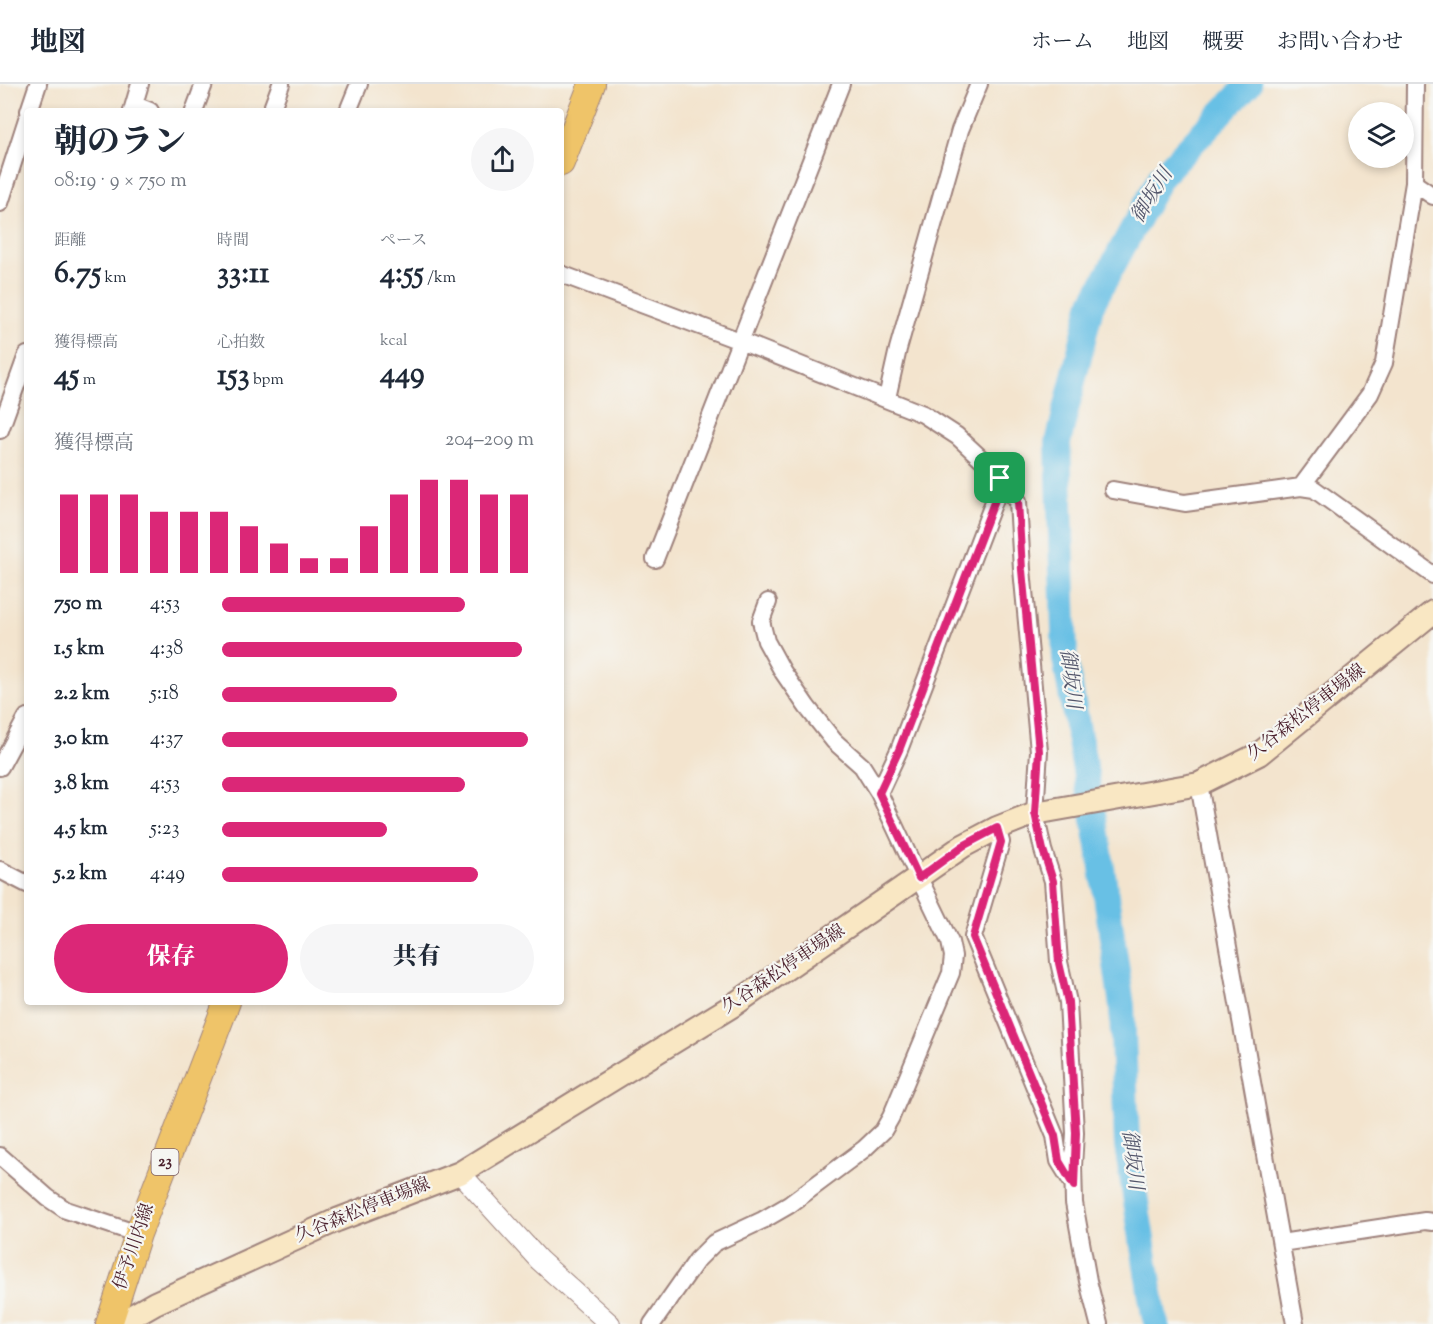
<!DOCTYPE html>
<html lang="ja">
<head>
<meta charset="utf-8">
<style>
  body { margin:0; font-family:"Sorts Mill Goudy","Noto Serif JP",serif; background:#f6f6f7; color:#1f2937; height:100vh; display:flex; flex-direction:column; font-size:22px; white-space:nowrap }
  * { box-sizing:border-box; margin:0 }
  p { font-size:20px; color:#747a83 }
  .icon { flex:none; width:33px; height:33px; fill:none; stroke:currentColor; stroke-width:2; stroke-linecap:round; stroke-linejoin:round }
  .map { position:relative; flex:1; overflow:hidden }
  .drawer { position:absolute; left:24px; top:24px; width:540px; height:897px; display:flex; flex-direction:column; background:#fff; border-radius:6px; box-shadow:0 3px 9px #0003 }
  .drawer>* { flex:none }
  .tools { position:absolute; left:1348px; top:18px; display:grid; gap:12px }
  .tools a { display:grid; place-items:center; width:66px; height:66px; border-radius:50%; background:#fff; box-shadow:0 3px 9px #0003; font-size:30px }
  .pin { position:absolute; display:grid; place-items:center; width:51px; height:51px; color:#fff; margin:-26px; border-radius:12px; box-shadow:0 3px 9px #0006 }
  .round { display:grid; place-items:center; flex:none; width:63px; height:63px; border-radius:32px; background:#f6f6f7 }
  .head { display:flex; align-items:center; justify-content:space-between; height:102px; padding:0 30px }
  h1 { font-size:33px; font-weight:800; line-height:45px }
  .metrics { display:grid; grid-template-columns:repeat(3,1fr); gap:9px; height:102px; padding:6px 30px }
  .metrics div { display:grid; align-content:center }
  .metrics b { font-size:30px; font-weight:800 }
  .metrics small { font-size:16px; font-weight:400 }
  .metrics p { font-size:16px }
  .chart { height:168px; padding:12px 30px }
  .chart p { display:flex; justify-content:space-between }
  .chart svg { width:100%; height:108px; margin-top:6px; stroke:#db2777; stroke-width:6 }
  .cta { display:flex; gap:12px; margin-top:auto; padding:12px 30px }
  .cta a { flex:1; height:69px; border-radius:36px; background:#db2777; color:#fff; font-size:24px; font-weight:800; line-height:69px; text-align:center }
  .cta a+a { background:#f6f6f7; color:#1f2937 }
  ul { padding:0 30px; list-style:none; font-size:20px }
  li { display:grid; grid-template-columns:96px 72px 1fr; align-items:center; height:45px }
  li i { height:15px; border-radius:8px; background:#db2777 }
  header { display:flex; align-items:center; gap:36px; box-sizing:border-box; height:84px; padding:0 30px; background:#fff; border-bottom:2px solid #e0e1e3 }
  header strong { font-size:28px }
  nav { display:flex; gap:33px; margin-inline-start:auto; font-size:21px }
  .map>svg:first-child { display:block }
</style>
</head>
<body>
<header>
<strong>地図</strong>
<nav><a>ホーム</a><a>地図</a><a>概要</a><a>お問い合わせ</a></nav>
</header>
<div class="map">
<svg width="1433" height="1240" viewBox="0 0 1433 1240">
  <rect width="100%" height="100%" fill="#f6f6f2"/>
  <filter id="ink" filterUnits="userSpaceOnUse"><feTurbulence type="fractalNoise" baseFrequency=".0167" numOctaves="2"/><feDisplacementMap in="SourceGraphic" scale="12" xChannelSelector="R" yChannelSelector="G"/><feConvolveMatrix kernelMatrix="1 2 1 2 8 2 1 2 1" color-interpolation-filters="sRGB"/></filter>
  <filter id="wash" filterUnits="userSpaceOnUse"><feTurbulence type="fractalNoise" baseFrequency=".008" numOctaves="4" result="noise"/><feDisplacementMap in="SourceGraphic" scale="24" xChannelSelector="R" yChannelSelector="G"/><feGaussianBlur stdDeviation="1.35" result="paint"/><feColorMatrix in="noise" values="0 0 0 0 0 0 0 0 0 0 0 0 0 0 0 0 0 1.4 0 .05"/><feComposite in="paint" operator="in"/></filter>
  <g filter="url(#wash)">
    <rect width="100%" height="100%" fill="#f3e4ce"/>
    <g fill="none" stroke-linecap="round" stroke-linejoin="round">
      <!-- river -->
      <path stroke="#67c0e5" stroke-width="26" d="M 1157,1240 L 1154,1231 L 1127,1061 L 1122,922 L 1099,763 L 1065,575 L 1058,359 L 1091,222 L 1161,92 L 1249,0"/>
    </g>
  </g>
  <g filter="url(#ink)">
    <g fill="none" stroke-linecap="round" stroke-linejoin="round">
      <defs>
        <path id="minor" d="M 1415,0 L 1414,99 L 1384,279 L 1370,310 L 1301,403 L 1314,405 L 1433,491
          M 135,21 L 150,27
          M 29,27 L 38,0
          M 132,27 L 140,0
          M 194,27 L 204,0
          M 271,27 L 281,0
          M 348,27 L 359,0
          M 1414,99 L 1433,112
          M 0,119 L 27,35
          M 561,190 L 740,257 L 923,330 L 957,352 L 986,379 L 1018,417 L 1022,485 L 1039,667 L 1035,729 L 1043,766 L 1053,797 L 1059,878 L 1068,918 L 1075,1049 L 1073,1082 L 1074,1119 L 1088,1197 L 1099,1240
          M 887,314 L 898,265 L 960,46 L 979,0
          M 0,346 L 27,271
          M 1113,406 L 1185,419 L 1301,403
          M 655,475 L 841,0
          M 0,683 L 27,633
          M 1199,700 L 1295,1240
          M 879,709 L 899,666 L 998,407 L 1000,394
          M 997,744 L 1001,758 L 973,853 L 1055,1052 L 1059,1077 L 1072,1098
          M 0,786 L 27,800
          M 0,1072 L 48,1114 L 66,1126 L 138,1150
          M 1281,1159 L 1425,1137 L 1433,1138
          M 652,1240 L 697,1176 L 714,1159 L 763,1136 L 789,1121 L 864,1065 L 883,1047 L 891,1033 L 951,889 L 953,872 L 950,858 L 919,794 L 879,709 L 862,682 L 834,657 L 807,623 L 783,588 L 766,557 L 761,537 L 768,518"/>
        <path id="tertiary" d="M 460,1089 L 539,1176 L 610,1240"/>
        <path id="secondary" d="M 118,1240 L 155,1219 L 337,1136 L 460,1089 L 732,922 L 963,762 L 997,744 L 1035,729 L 1199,700 L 1259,670 L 1433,528"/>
        <path id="primary" d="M 561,79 L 592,0
          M 109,1240 L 138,1150 L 227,918"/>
      </defs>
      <!-- minor casing -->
      <use href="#minor" stroke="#9e827c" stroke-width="20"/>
      <!-- tertiary casing -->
      <use href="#tertiary" stroke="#9e827c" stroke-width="22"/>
      <!-- secondary casing -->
      <use href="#secondary" stroke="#9e827c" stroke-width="26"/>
      <!-- primary casing -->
      <use href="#primary" stroke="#9e827c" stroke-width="28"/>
      <!-- minor -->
      <use href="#minor" stroke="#fff" stroke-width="16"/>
      <!-- tertiary -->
      <use href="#tertiary" stroke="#fff" stroke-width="20"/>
      <!-- secondary -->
      <use href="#secondary" stroke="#f9e7c3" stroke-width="22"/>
      <!-- primary -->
      <use href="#primary" stroke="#efc469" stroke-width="26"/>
    </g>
  </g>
  <g fill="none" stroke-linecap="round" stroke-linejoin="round" filter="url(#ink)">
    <defs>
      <path id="route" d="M 1000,394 L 1018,417 L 1022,486 L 1039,667 L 1035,729 L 1043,766 L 1053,797 L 1059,879 L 1068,918 L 1076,1049 L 1074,1102 L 1059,1077 L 1055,1052 L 973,853 L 1001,758 L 997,744 L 963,762 L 919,794 L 879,709 L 899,666 L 998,408 Z"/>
    </defs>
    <!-- route casing -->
    <use href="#route" stroke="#fff" stroke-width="12"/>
    <!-- route -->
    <use href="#route" stroke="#db2777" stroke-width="8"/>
  </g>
  <g text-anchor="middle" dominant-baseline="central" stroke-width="4.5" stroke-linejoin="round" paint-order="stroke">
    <!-- shield labels -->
    <rect fill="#f6f6f2" stroke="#7e6067" stroke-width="1.5" x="151.5" y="1065" width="27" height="26" rx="4.5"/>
    <g font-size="16" font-weight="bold" fill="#4a1f2b">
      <text x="165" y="1078">23</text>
    </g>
    <!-- street labels -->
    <g font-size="18" fill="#4a1f2b" stroke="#f6f6f2">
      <text transform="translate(1307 629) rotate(-38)">久谷森松停車場線</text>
      <text transform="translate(784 886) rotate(-34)">久谷森松停車場線</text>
      <text transform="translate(363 1127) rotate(-22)">久谷森松停車場線</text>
      <text transform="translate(135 1163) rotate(-71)">伊予川内線</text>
    </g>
    <!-- water labels -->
    <g font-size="20" font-style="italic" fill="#54576c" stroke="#f6f6f2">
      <text transform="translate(1153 112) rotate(-58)">御坂川</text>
      <text transform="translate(1069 595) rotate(83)">御坂川</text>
      <text transform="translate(1131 1076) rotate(83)">御坂川</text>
    </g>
  </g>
</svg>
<div class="tools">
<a><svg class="icon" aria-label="layers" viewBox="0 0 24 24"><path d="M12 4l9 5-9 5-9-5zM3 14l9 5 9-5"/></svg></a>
</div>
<div class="pin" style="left:1000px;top:394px;background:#1e9e55"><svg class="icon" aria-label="arrive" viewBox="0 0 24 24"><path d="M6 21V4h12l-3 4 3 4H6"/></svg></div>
<section class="drawer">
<div class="head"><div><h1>朝のラン</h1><p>08:19 · 9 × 750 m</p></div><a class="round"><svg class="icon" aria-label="share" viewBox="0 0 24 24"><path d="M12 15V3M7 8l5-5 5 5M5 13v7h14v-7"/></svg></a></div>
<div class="metrics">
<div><p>距離</p><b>6.75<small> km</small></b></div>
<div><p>時間</p><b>33:11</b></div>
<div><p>ペース</p><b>4:55<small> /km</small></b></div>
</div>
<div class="metrics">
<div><p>獲得標高</p><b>45<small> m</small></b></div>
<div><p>心拍数</p><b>153<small> bpm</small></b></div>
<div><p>kcal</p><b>449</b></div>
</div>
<div class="chart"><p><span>獲得標高</span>204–209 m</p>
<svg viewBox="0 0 160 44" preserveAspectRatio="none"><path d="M5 44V12M15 44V12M25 44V12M35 44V19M45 44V19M55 44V19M65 44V25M75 44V32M85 44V38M95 44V38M105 44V25M115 44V12M125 44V6M135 44V6M145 44V12M155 44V12"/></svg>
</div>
<ul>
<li><b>750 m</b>4:53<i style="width:78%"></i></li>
<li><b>1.5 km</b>4:38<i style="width:96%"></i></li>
<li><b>2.2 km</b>5:18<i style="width:56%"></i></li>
<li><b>3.0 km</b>4:37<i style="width:98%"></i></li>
<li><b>3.8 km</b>4:53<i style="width:78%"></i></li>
<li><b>4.5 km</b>5:23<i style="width:53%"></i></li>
<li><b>5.2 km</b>4:49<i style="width:82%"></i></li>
</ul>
<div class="cta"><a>保存</a><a>共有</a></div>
</section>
</div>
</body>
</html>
